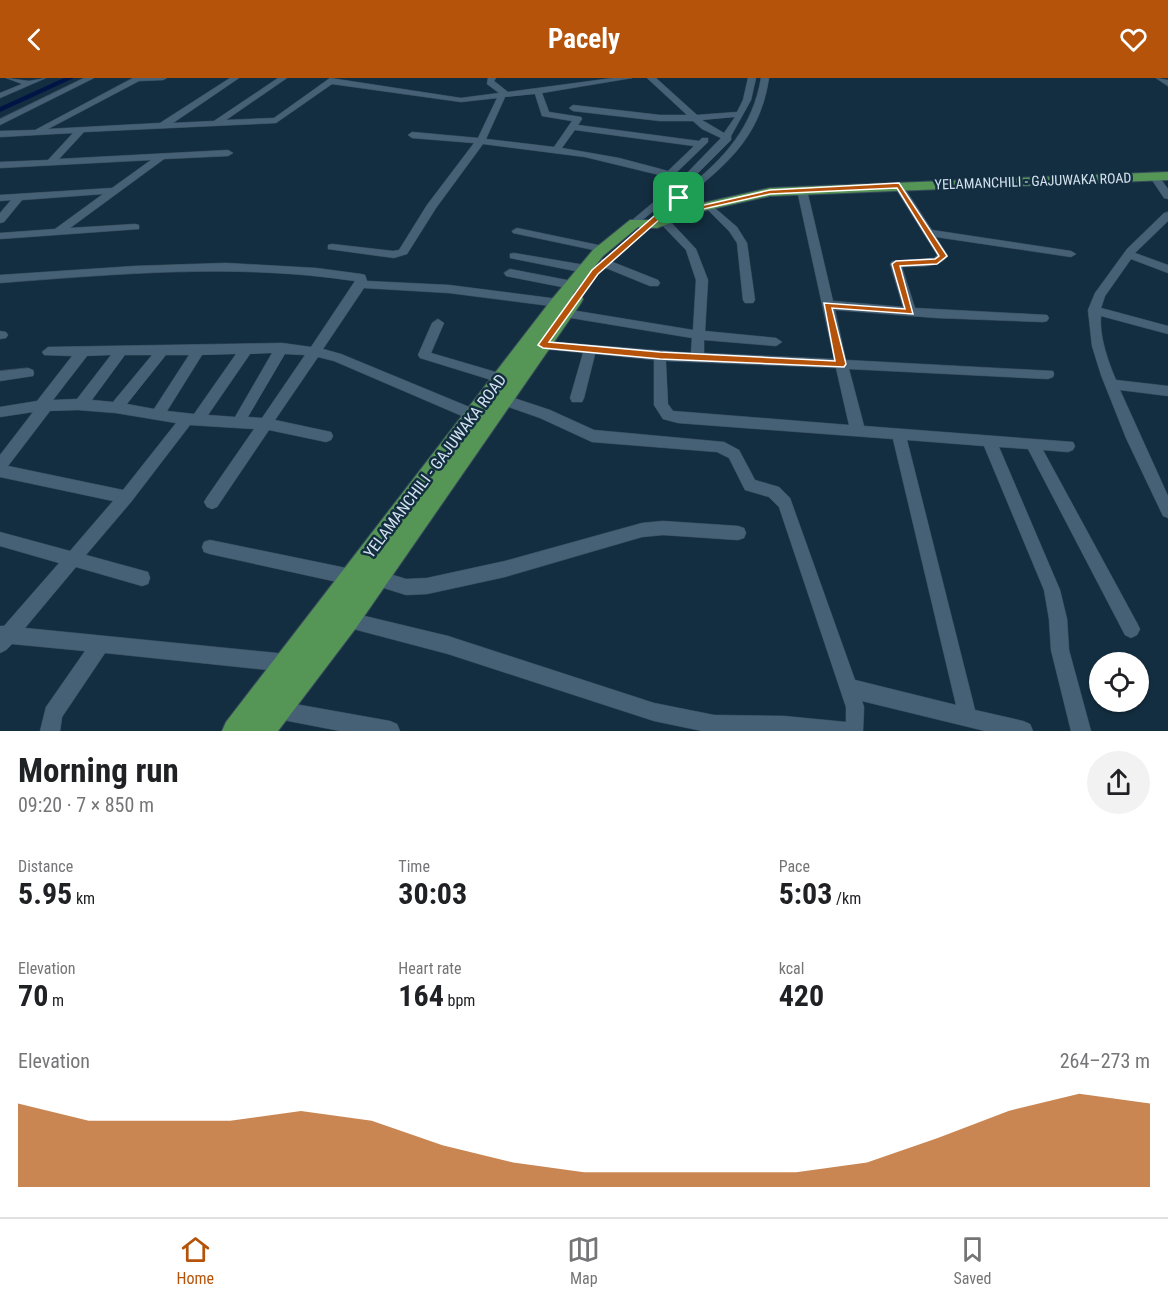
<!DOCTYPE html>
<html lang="en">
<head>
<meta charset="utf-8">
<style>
  body { margin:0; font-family:"Roboto Condensed",sans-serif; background:#f2f2f2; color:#202124; height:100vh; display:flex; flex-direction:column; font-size:22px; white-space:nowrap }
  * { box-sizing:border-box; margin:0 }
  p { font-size:20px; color:#757577 }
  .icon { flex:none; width:33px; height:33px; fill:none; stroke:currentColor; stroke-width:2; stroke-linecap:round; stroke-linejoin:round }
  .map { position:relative; height:653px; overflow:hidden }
  .panel { display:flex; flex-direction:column; background:#fff; flex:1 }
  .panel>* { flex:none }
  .buttons { position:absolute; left:1089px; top:574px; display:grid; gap:12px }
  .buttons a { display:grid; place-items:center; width:60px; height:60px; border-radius:50%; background:#fff; box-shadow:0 2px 4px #0004; font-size:30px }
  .pin { position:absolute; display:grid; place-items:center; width:51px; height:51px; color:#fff; margin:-26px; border-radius:12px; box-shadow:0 3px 9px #0006 }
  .round { display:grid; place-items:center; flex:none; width:63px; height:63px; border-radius:32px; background:#f2f2f2 }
  .overview { display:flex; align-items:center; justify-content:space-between; height:102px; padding:0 18px }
  h1 { font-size:33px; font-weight:700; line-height:45px }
  .metrics { display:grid; grid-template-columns:repeat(3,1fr); gap:9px; height:102px; padding:6px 18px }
  .metrics div { display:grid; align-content:center }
  .metrics b { font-size:30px; font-weight:700 }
  .metrics small { font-size:16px; font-weight:400 }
  .metrics p { font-size:16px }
  .chart { height:168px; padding:12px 18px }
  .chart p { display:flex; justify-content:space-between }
  .chart svg { width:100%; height:108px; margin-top:6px; fill:#b45309; opacity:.7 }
  header { display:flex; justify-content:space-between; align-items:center; height:78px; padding:0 18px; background:#b45309; color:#fff; font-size:27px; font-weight:700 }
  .menu { display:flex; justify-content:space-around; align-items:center; height:84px; border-top:2px solid #e0e0e0; background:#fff; font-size:16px; color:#757577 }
  .menu a { display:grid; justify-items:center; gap:3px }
  .menu .active { color:#b45309 }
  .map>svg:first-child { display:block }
</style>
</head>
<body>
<header><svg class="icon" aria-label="back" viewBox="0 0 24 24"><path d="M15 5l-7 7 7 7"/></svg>Pacely<svg class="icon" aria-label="heart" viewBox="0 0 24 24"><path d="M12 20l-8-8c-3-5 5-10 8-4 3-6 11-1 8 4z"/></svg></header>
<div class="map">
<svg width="1168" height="653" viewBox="0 0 1168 653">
  <rect width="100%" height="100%" fill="#142e41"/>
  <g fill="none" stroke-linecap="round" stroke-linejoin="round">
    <!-- canal -->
    <path fill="#001545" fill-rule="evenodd" d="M 64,0 L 74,0 L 0,34 L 0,29 Z"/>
    <defs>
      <path id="minor" d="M 6,0 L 29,3 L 46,0 L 0,20 L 0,15 L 22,6 Z
        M 84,0 L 94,0 L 0,47 L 0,41 Z
        M 133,0 L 167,0 L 163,2 L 139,3 L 48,51 L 160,45 L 230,0 L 239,0 L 173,45 L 214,43 L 278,0 L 287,0 L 226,42 L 274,40 L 330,0 L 461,20 L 499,15 L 487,6 L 488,0 L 496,0 L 494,3 L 508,14 L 613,0 L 632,0 L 542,15 L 549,34 L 581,39 L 582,41 L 578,47 L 699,63 L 702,60 L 708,60 L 708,64 L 676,95 L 685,97 L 721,60 L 702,51 L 693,43 L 660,43 L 573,33 L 569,30 L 573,27 L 660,37 L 687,37 L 647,0 L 656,0 L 697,37 L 737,34 L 743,22 L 748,0 L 756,0 L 751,22 L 731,58 L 731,62 L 690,103 L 635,148 L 631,147 L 631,143 L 680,102 L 585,79 L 483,66 L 436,130 L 407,176 L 394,180 L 328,171 L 328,167 L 332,166 L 393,173 L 399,172 L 427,127 L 474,65 L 412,60 L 408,57 L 412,54 L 478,60 L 497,20 L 461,24 L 332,6 L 276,45 L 84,54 L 59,81 L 228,72 L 233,75 L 228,78 L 164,81 L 70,150 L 135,146 L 139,147 L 139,151 L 0,161 L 0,155 L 55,151 L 103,116 L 22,122 L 4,144 L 0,145 L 0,135 L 11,122 L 0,123 L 0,117 L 112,110 L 151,82 L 0,90 L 0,84 L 48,82 L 73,55 L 0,59 L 0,53 L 35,52 ZM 535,16 L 542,38 L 572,43 L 554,69 L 486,61 L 505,19 ZM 735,39 L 724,55 L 702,42 ZM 575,52 L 694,68 L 668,93 L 619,80 L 562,70 Z
        M 761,0 L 769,0 C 758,73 711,95 663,140 L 668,141 L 696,171 L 708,202 L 705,253 L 776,260 L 782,264 L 776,268 L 704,262 L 704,275 L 834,281 L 797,112 L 799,110 L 807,112 L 833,223 L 903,229 L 890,186 L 892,183 L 934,180 L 937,177 L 894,108 L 899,105 L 902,106 L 932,152 L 1071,173 L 1076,176 L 1071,179 L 936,159 L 948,178 C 938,191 918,188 902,189 L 915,230 L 1047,237 L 1049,240 L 1047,243 L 1043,244 L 937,240 L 835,232 L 846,282 L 1053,293 L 1054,296 L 1053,299 L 1048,301 L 849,291 L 864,348 L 1073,364 L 1075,368 L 1073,372 L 1068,374 L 1043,372 L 1137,545 L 1140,551 L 1137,557 L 1131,560 L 1125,557 L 1028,371 L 999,369 L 1060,512 L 1067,541 L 1069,572 L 1091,653 L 1071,653 L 1051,572 L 1049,541 L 1044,512 L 984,368 L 907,362 L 975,632 L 1023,643 L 1030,646 L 1033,653 L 985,653 L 862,623 L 864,629 L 863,653 L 702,653 L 654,643 L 448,576 L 342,548 L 339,542 L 342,536 L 348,534 L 448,558 L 654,625 L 714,637 L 784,638 L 846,644 L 846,629 L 779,429 L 769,419 L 745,412 L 729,380 L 717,374 L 592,364 L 540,340 L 497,325 L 495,321 L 497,317 L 502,316 L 550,332 L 594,352 L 724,364 L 739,372 L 755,402 L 779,409 L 790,420 L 855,602 L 956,627 L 893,361 L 678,345 L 663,341 L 654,327 L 654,282 L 595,276 L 584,320 L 582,324 L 572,324 L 570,320 L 583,275 L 543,271 L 537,267 L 543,263 L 691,275 L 692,260 L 565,239 L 559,235 L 565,231 L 693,252 L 696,202 L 686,172 L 659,144 L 651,149 L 646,146 C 657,132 673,121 688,109 C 725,80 753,48 761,0 ZM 666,283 L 836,290 L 849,347 L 673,333 L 668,326 Z
        M 1156,0 L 1168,2 L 1168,8 Z
        M 1155,96 L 1158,97 L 1168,111 L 1168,121 L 1164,120 L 1150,99 Z
        M 708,124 L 737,149 L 747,165 L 755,222 L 753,225 L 745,225 L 743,222 L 737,165 L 729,153 L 703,127 Z
        M 1168,134 L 1168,143 L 1135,175 L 1168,187 L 1168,195 L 1131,181 L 1105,218 L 1101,230 L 1168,248 L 1168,256 L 1101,238 C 1099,258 1108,283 1116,302 L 1168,308 L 1168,318 L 1120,312 L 1168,418 L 1168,440 L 1163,438 L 1126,360 L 1101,297 L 1092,268 L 1088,232 L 1095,215 L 1127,171 L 1164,135 Z
        M 517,150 L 603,168 L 608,171 L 603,174 L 513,155 L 512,153 Z
        M 514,175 L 585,187 L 591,191 L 585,195 L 510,180 L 510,176 Z
        M 605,181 L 658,202 L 660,205 L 658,208 L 650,208 L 601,188 L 601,182 Z
        M 226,185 L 316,190 L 361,196 L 365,197 L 367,203 L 449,207 L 558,221 L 564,225 L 558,229 L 449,215 L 364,210 L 323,271 L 341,276 L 479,333 L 481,337 L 479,341 L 469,341 L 334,283 L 318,279 L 275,342 L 331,354 L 333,358 L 331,362 L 326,364 L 269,352 L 217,429 L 212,431 L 207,429 L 204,424 L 207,419 L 254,351 L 190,347 L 131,424 L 86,477 L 148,494 L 150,500 L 148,506 L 142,508 L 76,489 L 25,550 L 287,576 L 293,579 L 296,585 L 293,591 L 287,594 L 105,575 L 62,639 L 60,653 L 40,653 L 46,629 L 85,573 L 12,566 L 6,572 L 0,575 L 0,548 L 4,548 L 59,485 L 0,468 L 0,454 L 70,473 L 113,423 L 0,399 L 0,377 L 33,334 L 0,339 L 0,329 L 37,323 L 72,278 L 44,277 L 42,274 L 48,269 L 282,265 L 311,269 L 355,203 C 237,185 119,196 0,205 L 0,197 L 135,188 ZM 272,275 L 235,339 L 208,337 L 250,276 ZM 236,276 L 194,336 L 167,333 L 202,277 ZM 285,276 L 305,277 L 262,340 L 248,339 ZM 111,277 L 77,321 L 53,322 L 87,278 ZM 125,277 L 152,277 L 113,324 L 92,322 ZM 166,277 L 189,277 L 154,331 L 127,326 ZM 78,332 L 116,335 L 176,345 L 123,412 L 8,388 L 50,333 Z
        M 510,191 L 572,203 L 578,207 L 572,211 L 506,198 L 504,195 Z
        M 438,241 L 444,245 L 431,275 L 506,297 L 508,300 L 506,303 L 501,305 L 420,280 L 418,277 L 432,245 Z
        M 0,253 L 6,254 L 8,257 L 6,260 L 0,261 Z
        M 28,290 L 33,292 L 34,295 L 33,298 L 0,303 L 0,293 Z
        M 663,443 L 738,448 L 744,450 L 746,455 L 744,460 L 738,462 L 663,457 L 642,459 L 505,499 L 427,516 L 406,517 L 371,506 L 369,500 L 371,494 L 377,492 L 406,501 L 427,500 L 505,483 L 642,445 Z
        M 210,462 L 351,491 L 357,493 L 359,499 L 357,505 L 351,507 L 210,476 L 204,474 L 202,469 L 204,464 Z
        M 278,623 L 390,643 L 397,646 L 400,653 L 340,653 L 278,641 L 271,639 L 269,632 L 271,625 Z"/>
      <path id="major" d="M 1168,94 L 1168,102 L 770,118 L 703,133 L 657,150 L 638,149 L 603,178 L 573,216 L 581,217 L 583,221 L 581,225 L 356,550 L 278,653 L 222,653 L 226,644 L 552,221 L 593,172 L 630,142 L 655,142 L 694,127 L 770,110 Z"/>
    </defs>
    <!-- minor casing -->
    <use href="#minor" stroke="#374b5b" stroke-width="1"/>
    <!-- major casing -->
    <use href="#major" stroke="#374b5b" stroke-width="2"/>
    <!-- minor -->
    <use href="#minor" fill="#466176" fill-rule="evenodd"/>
    <!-- major -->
    <use href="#major" fill="#559555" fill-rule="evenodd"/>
  </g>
  <!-- route -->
  <path fill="#b45309" stroke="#fff" stroke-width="1.5" fill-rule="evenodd" d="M 899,105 L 947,178 L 937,186 L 900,188 L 913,236 L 832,230 L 846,286 L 844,289 L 660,281 L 543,270 L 538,267 L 592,192 L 676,119 L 700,128 L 770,112 ZM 897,110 L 939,178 L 935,181 L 896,183 L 892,186 L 905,231 L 824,225 L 835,283 L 660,274 L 549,264 L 598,196 L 679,124 L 699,132 L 770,116 Z"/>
  <g text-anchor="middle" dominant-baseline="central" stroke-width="5" stroke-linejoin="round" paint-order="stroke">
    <!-- far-street labels -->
    <g font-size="14" fill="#d4e3ef" stroke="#142e41">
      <text transform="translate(1033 103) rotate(-2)">YELAMANCHILI - GAJUWAKA ROAD</text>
    </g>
    <!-- street labels -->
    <g font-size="16" fill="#d4e3ef" stroke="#142e41">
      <text transform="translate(435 388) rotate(-53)">YELAMANCHILI - GAJUWAKA ROAD</text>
    </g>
  </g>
</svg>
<div class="buttons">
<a><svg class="icon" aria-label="locate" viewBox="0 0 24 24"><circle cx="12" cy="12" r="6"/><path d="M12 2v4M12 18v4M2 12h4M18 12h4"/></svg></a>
</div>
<div class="pin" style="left:679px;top:120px;background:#1e9e55"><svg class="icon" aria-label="arrive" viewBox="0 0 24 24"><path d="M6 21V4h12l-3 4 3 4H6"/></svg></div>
</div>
<section class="panel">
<div class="overview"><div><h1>Morning run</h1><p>09:20 · 7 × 850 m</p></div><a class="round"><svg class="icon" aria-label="share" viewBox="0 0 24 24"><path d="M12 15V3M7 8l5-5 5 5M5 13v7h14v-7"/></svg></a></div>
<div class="metrics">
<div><p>Distance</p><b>5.95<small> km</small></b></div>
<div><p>Time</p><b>30:03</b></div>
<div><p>Pace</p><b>5:03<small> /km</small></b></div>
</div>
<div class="metrics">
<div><p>Elevation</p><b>70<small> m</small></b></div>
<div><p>Heart rate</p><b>164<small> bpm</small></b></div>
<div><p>kcal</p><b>420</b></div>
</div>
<div class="chart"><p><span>Elevation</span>264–273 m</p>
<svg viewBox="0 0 160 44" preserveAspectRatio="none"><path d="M0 44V10L10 17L20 17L30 17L40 13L50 17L60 27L70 34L80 38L90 38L100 38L110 38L120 34L130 24L140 13L150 6L160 10V44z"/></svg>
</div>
</section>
<nav class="menu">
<a class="active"><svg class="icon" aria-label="home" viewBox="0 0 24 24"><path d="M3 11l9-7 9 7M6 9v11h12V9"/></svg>Home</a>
<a><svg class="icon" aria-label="map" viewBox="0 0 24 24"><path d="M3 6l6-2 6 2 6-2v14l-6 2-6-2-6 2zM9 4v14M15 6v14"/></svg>Map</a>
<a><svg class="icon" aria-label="saved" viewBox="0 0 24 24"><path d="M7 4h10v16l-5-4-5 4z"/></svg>Saved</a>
</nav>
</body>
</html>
